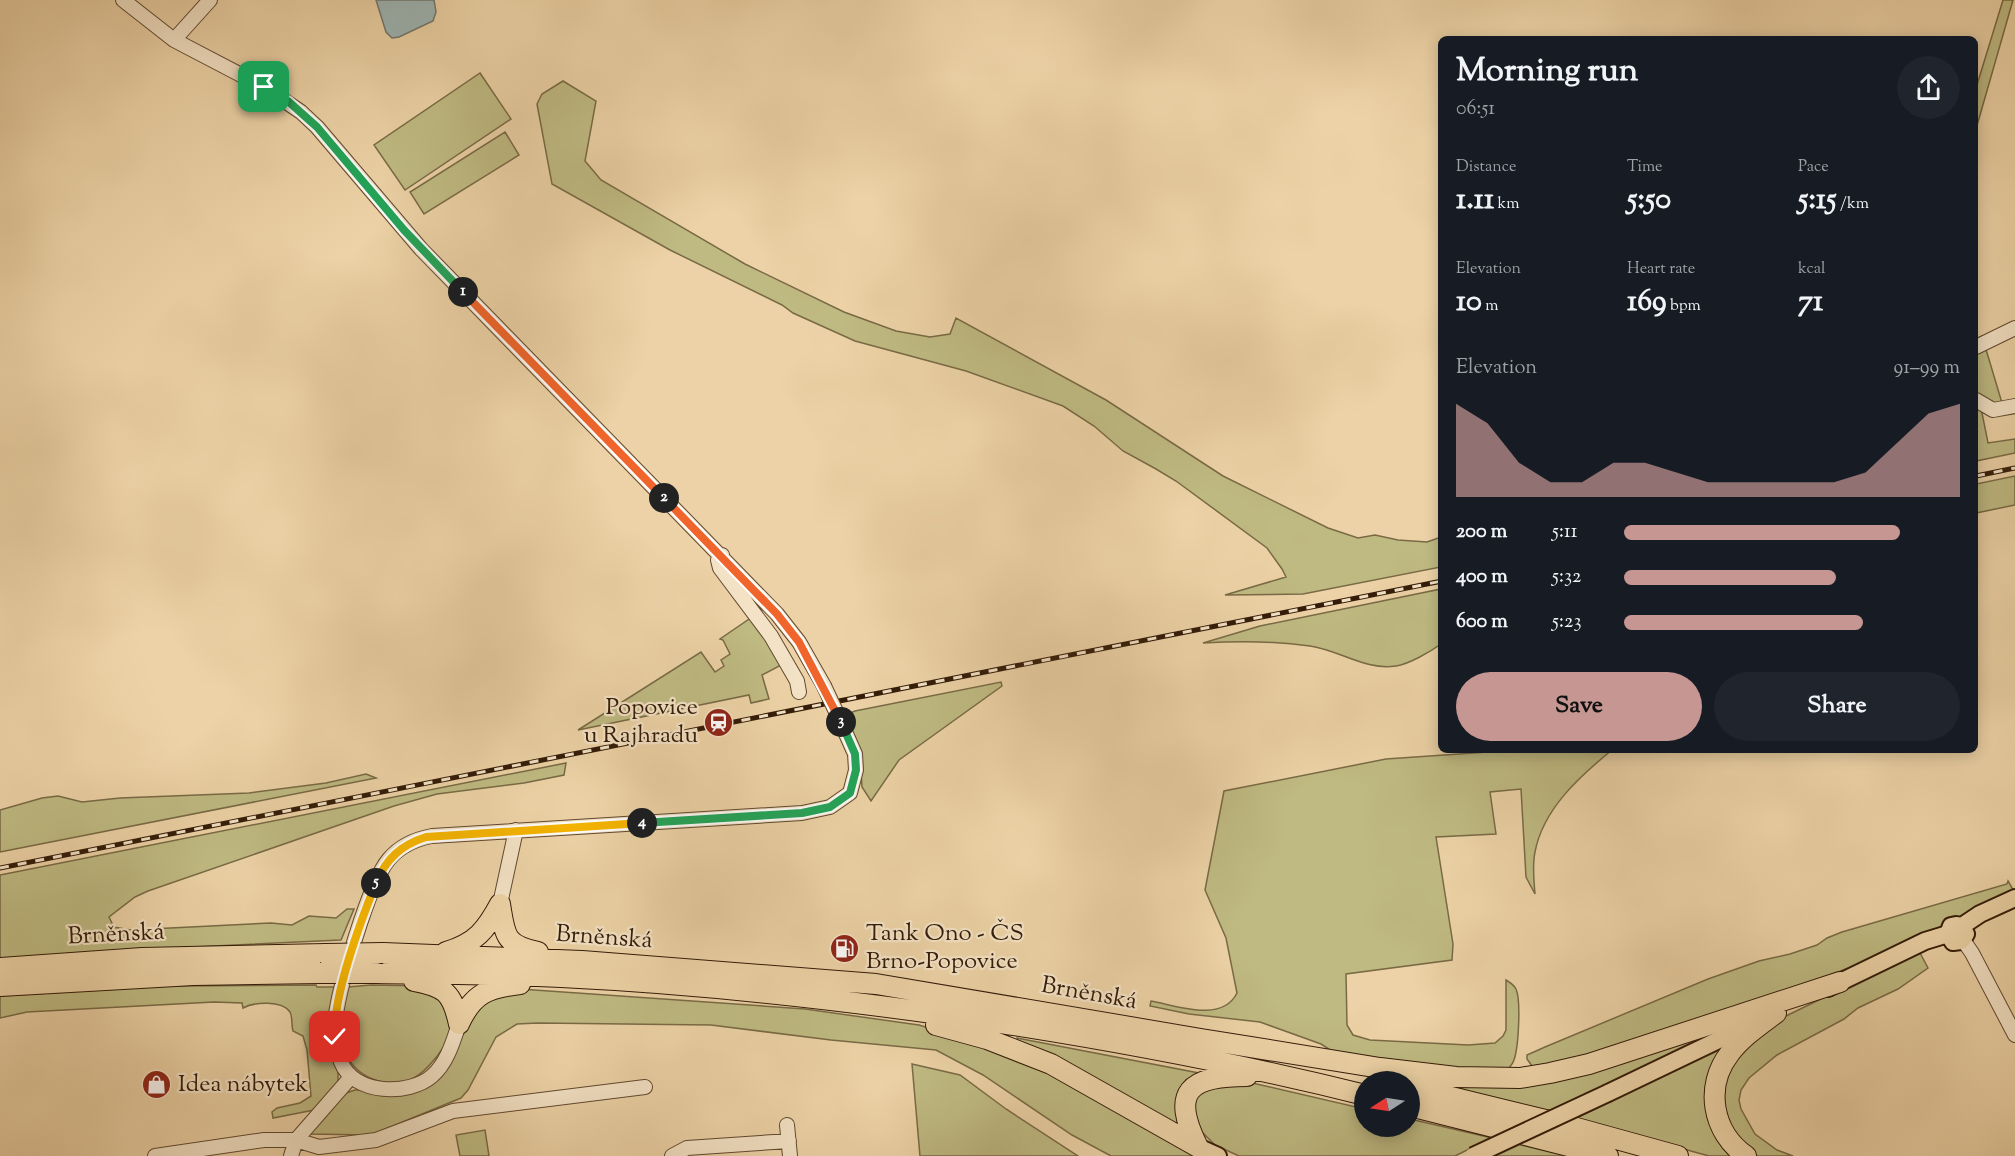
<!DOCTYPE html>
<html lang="en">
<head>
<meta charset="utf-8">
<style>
  body { margin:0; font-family:"Sorts Mill Goudy",serif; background:#20242c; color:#f1f3f6; height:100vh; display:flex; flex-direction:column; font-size:22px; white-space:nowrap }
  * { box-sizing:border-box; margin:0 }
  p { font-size:20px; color:#9ea1a6 }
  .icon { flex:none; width:33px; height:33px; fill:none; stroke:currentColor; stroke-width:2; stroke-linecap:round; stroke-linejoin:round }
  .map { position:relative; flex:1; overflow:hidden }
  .panel { position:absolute; left:1438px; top:36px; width:540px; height:717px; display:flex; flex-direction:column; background:#171b24; border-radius:9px; box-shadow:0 3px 15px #0003 }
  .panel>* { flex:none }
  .needle { width:39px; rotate:258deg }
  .fabs { position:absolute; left:1354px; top:1071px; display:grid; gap:12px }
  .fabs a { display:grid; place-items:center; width:66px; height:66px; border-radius:50%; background:#171b24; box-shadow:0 3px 15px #0003; font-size:30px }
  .pin { position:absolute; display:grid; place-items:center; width:51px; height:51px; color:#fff; margin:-26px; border-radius:12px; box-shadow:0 3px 9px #0006 }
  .km { position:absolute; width:30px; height:30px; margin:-15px; border-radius:50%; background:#222; color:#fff; font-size:16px; line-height:30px; text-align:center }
  .round { display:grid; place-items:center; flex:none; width:63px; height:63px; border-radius:32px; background:#20242c }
  .summary { display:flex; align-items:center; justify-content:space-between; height:102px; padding:0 18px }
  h1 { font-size:33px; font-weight:700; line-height:45px }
  .metrics { display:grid; grid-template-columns:repeat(3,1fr); gap:9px; height:102px; padding:6px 18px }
  .metrics div { display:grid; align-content:center }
  .metrics b { font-size:30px; font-weight:700 }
  .metrics small { font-size:16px; font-weight:400 }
  .metrics p { font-size:16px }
  .chart { height:168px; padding:12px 18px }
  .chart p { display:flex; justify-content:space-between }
  .chart svg { width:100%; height:108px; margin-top:6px; fill:#c59692; opacity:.7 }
  .cta { display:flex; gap:12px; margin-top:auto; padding:12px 18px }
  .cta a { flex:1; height:69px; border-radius:36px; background:#c59692; color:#111; font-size:24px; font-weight:700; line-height:69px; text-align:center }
  .cta a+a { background:#20242c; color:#f1f3f6 }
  ul { padding:0 18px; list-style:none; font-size:20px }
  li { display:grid; grid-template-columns:96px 72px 1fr; align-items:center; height:45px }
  li i { height:15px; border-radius:8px; background:#c59692 }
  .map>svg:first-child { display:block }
</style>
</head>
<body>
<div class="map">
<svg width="2015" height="1156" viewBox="0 0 2015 1156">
  <rect width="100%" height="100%" fill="#ecd2a6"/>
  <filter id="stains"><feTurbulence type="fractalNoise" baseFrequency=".00333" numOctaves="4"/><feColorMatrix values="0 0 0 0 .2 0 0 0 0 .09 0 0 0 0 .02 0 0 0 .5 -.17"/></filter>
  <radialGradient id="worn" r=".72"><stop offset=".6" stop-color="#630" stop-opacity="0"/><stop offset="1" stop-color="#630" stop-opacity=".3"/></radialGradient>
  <!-- green -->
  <path fill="#bfba82" stroke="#796a45" stroke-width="1.5" d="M 2003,0 L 2013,0 L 1976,129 L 1976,88 Z
    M 480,73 L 511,119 L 405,190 L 374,145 Z
    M 563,81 L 596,101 L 585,161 L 601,180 L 745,264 L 844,312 L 896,331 L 930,337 L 950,334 L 956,318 L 1106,400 L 1223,476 L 1328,528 L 1358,538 L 1375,535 L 1398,540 L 1427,542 L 1441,537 L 1441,567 L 1303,594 L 1225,595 L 1286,577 L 1282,569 L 1267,548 L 1176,481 L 1156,469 L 1123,451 L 1094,426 L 1063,406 L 966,371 L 855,341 L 793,313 L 782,305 L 670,250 L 552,184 L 537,104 L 542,94 Z
    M 505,132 L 519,155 L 424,214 L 410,192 Z
    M 1982,336 L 2002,403 L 1981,408 L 1988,443 L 2015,439 L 2015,453 L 1976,461 L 1976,339 Z
    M 2015,476 L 2015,505 L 1976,513 L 1976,484 Z
    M 1441,589 L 1441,644 C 1430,652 1409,664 1396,666 C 1366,671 1339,650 1310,646 C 1275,641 1239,641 1203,643 L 1260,626 Z
    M 755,615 L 785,663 L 762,675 L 769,699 L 751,703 L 749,695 L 578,730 L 701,652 L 715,672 L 724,666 L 721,660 L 730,654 L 723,640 L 720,639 Z
    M 1001,682 L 1002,686 L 899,760 L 871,801 L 862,787 L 860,758 L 843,716 L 855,711 Z
    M 1517,750 L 1612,750 C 1580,776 1543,809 1535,852 C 1532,866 1534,881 1535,894 L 1526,877 L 1521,789 L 1490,792 L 1496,834 L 1436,837 L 1453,944 L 1452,960 L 1346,974 L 1347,1025 L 1353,1035 L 1370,1040 L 1468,1045 L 1495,1043 L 1503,1036 L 1506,1030 L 1506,980 C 1511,983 1514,985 1516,989 C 1521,1000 1519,1054 1512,1064 C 1508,1071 1500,1073 1493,1075 L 1335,1053 L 1321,1044 L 1260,1022 L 1189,1014 L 1150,1006 L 1151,1001 C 1178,1006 1222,1023 1237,993 L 1226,938 L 1205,890 L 1224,791 L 1386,759 Z
    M 566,763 L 564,775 L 524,783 L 437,794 L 394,806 L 148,891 L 135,897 L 109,917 L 114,927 L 130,930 L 271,923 L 292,925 L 309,916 L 336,918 L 347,909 L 354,909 L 341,940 L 87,952 L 0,959 L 0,875 Z
    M 366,774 L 376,778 L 0,852 L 0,810 L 42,798 L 58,796 L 82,802 L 120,798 L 249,793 L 326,783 Z
    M 2008,881 L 2015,893 L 1854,966 L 1722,1015 L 1544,1070 L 1532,1066 L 1527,1059 L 1527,1055 L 1545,1047 L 1708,979 L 1759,961 L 1790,954 L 1817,945 L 1827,938 L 1842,932 L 2007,884 Z
    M 1919,951 L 1928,968 L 1898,989 L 1858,1008 L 1844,1019 L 1777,1055 L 1749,1078 L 1741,1090 L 1739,1100 L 1741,1109 L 1755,1134 L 1777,1150 L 1793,1156 L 1755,1156 L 1721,1119 L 1725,1071 L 1751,1038 L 1786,1016 Z
    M 316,985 L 317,987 L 338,987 L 338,1084 L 314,1110 L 273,1118 L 272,1112 L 277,1108 L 300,1103 L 311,1096 L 307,1050 L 303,1036 L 293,1031 C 291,1025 293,1018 290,1012 C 282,1000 254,1002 243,1008 L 242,1003 L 214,1002 L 27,1012 L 0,1018 L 0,996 L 169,986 Z
    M 371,985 L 424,986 L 443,995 C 446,1004 453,1017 452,1026 C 451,1036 444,1047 438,1055 C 430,1065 419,1078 406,1081 C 381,1087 354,1076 345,1051 C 337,1030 342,1007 348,987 Z
    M 520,989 L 805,1009 L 919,1025 L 1015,1054 L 1202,1156 L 1111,1156 L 1072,1135 L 983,1075 L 936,1050 L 831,1040 L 711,1025 L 538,1023 L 517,1024 L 496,1037 L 468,1090 L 461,1098 L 371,1135 L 308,1134 L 343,1094 L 355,1090 L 415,1090 L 464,1031 L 476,1005 Z
    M 1723,1030 L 1547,1112 L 1440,1086 L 1542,1081 Z
    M 1017,1038 L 1204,1074 L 1188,1084 L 1187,1136 L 1019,1046 Z
    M 1732,1041 L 1714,1072 L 1739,1156 L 1709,1156 L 1574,1119 L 1612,1101 L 1611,1099 Z
    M 912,1064 L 960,1075 L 1006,1109 L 1078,1156 L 920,1156 Z
    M 1235,1079 L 1365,1109 L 1365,1126 L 1410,1126 L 1410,1119 L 1492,1138 L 1455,1156 L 1239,1156 L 1215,1145 L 1197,1127 L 1191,1108 L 1196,1094 Z
    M 485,1130 L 489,1156 L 460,1156 L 456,1135 Z
    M 1520,1143 L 1569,1156 L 1493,1156 Z"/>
  <!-- water -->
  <path fill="#9db5b3" stroke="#73776f" stroke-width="1.5" d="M 376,0 L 434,0 L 436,12 L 433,21 L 399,37 L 392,38 L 386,32 Z"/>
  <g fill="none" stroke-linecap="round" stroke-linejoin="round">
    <defs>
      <path id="minor" d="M 123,0 L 174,40 L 264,87 L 301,112 L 317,127 L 421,249 L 777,614 L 799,642 L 824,686
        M 174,40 L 210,0
        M 1976,347 L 2015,328
        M 1976,400 L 1993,410 L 2015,406
        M 722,555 L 718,560 L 720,568 L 771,636 L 797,681 L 799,692
        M 500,904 L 516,830
        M 1963,940 L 1972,953 L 2015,1035
        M 459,1024 C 453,1042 447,1063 432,1076 C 409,1096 354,1095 341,1062 C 336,1049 334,1036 335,1022 C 338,990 369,882 389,859 C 400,846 416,839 432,836 L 802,813 L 830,807 L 850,793 L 856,770 L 855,754 L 839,718
        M 787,1125 L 790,1156
        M 155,1156 L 264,1140 L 296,1140 L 319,1147 L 376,1140 L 453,1111 L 645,1087
        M 291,1156 L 296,1140 L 351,1077
        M 672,1156 L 687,1148 L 789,1141"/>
      <path id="major" d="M 1948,934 L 1951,926 L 1956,925 L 1962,926 L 1980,914 L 2015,898
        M 1948,934 L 1953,942 L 1961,941 L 1966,934 L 1962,926
        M 1828,988 L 1925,941 L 1948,934
        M 1608,1093 L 1756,1022
        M 1198,1147 L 1218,1156"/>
      <path id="highway" d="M 500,904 C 505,935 504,945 538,952
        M 446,952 C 476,943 486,930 500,904
        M 383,953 L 582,961 L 876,984 L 1201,1039 L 1380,1068 L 1456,1077 L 1520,1078 L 1550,1073 L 1589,1064 L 1840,982
        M 0,968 L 142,958 L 326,954
        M 376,973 C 438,974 500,974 561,977 C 708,984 855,1001 1001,1023 C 1123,1042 1245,1065 1365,1095
        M 414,981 C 445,987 452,992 459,1024
        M 0,986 L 193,975 L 320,973
        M 459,1024 C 473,993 488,988 520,984
        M 936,1025 L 987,1039 L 1051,1064 L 1198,1147
        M 1410,1087 L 1562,1124 L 1678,1156
        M 1410,1106 L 1608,1156
        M 1198,1147 C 1170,1091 1189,1076 1247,1076
        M 1746,1156 C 1712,1132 1704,1086 1730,1053 C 1742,1037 1760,1025 1776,1013"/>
    </defs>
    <!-- minor casing -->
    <use href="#minor" stroke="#614930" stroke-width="16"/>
    <!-- major casing -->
    <use href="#major" stroke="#331b08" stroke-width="20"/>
    <!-- highway casing -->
    <use href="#highway" stroke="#331b08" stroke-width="22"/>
    <!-- minor -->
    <use href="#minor" stroke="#f3e2c5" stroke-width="14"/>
    <!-- major -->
    <use href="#major" stroke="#ecd2a6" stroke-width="16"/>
    <!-- highway -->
    <use href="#highway" stroke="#ecd2a6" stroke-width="20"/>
    <defs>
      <path id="rail" d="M 1976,476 L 2015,468
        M 0,868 L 1442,581"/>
    </defs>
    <!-- rail casing -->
    <use href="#rail" stroke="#331b08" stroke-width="5"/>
    <!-- rail -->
    <use href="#rail" stroke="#f3e2c5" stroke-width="3" stroke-dasharray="9" stroke-linecap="butt"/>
    <defs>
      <path id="minor-bridge" d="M 824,686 L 839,718"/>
      <path id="major-bridge" d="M 1473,1156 L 1608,1093"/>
      <path id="highway-bridge" d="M 326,954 L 383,953
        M 320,973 L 376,973"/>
    </defs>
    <!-- minor-bridge casing -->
    <use href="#minor-bridge" stroke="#614930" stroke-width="16" stroke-linecap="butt"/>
    <!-- major-bridge casing -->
    <use href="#major-bridge" stroke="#331b08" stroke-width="20" stroke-linecap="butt"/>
    <!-- highway-bridge casing -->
    <use href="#highway-bridge" stroke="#331b08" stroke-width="22" stroke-linecap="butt"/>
    <!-- minor-bridge -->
    <use href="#minor-bridge" stroke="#f3e2c5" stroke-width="14"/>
    <!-- major-bridge -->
    <use href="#major-bridge" stroke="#ecd2a6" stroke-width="16"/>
    <!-- highway-bridge -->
    <use href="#highway-bridge" stroke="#ecd2a6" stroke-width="20"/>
  </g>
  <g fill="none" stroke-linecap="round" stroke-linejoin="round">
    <defs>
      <path id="split-1" d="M 264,87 L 289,102 L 317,127 L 404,230 L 463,292"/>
      <path id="split-2" d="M 463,292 L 664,498"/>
      <path id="split-3" d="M 664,498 L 777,614 L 799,642 L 841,722"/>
      <path id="split-4" d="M 642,823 L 802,813 L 830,807 L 850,793 L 856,770 L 855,754 L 841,722"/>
      <path id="split-5" d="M 376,883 C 386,859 401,845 426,837 L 642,823"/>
      <path id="split-6" d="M 335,1037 C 332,998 361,920 376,883"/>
    </defs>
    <!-- split-1 casing -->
    <use href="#split-1" stroke="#fff" stroke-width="12"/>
    <!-- split-2 casing -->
    <use href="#split-2" stroke="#fff" stroke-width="12"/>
    <!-- split-3 casing -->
    <use href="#split-3" stroke="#fff" stroke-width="12"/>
    <!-- split-4 casing -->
    <use href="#split-4" stroke="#fff" stroke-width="12"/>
    <!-- split-5 casing -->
    <use href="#split-5" stroke="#fff" stroke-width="12"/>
    <!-- split-6 casing -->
    <use href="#split-6" stroke="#fff" stroke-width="12"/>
    <!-- split-1 -->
    <use href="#split-1" stroke="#22a559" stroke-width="8"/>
    <!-- split-2 -->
    <use href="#split-2" stroke="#f0652b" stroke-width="8"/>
    <!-- split-3 -->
    <use href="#split-3" stroke="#f0652b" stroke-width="8"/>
    <!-- split-4 -->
    <use href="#split-4" stroke="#22a559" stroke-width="8"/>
    <!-- split-5 -->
    <use href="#split-5" stroke="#f5b400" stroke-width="8"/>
    <!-- split-6 -->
    <use href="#split-6" stroke="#f5b400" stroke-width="8"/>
  </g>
  <!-- icons -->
  <defs>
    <symbol id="station-disc" viewBox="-11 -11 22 22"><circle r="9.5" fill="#8f2418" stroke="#f3e2c5"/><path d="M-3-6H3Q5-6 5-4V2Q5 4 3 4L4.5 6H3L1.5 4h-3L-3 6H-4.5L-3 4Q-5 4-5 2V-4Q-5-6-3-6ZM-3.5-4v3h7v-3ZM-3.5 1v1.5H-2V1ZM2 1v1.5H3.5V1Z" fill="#fff"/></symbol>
    <symbol id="fuel-disc" viewBox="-11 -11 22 22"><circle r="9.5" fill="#8f2418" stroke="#f3e2c5"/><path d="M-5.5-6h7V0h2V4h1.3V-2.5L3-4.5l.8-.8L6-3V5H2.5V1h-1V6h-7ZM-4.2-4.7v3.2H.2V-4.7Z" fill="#fff"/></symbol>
    <symbol id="shop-disc" viewBox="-11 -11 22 22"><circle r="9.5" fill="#8f2418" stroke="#f3e2c5"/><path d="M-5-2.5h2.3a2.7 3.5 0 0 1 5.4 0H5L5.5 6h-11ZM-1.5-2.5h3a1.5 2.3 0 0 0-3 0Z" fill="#fff"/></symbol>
  </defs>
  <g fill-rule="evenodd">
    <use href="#station-disc" x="702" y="706" width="33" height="33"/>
    <use href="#fuel-disc" x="828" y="932" width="33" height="33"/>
    <use href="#shop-disc" x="140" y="1068" width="33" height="33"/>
  </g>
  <g text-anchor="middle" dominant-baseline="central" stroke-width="4.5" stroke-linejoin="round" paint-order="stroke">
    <!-- poi labels -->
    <g font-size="24" fill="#331b08" stroke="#f3e2c5" text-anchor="start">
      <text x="698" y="708" text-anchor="end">Popovice<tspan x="698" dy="28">u Rajhradu</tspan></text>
      <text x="866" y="934">Tank Ono - ČS<tspan x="866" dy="28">Brno-Popovice</tspan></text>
      <text x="178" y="1085">Idea nábytek</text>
    </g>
    <!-- street labels -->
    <g font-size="24" fill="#331b08" stroke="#f3e2c5">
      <text transform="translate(116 935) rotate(-3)">Brněnská</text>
      <text transform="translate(604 938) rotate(4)">Brněnská</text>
      <text transform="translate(1089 994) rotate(10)">Brněnská</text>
    </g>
  </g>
  <rect width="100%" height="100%" filter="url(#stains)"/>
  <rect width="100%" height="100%" fill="url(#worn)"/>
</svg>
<div class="fabs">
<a><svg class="needle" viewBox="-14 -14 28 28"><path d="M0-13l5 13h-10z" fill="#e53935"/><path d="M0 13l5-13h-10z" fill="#9ea1a6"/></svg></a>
</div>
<div class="pin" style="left:264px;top:87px;background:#1e9e55"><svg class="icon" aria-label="arrive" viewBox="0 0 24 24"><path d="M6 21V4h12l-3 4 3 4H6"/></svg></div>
<div class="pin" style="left:335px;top:1037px;background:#d93025"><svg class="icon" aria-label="check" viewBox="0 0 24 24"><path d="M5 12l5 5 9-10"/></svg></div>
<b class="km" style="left:463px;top:292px">1</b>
<b class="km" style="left:664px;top:498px">2</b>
<b class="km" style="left:841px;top:722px">3</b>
<b class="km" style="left:642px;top:823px">4</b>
<b class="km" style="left:376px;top:883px">5</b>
<section class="panel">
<div class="summary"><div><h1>Morning run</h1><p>06:51</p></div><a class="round"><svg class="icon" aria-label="share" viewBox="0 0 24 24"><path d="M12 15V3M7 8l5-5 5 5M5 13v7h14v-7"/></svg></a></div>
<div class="metrics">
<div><p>Distance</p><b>1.11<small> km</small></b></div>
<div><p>Time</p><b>5:50</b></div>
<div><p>Pace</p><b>5:15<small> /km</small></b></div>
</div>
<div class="metrics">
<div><p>Elevation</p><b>10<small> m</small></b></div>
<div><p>Heart rate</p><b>169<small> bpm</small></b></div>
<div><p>kcal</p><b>71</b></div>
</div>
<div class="chart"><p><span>Elevation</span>91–99 m</p>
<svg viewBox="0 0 160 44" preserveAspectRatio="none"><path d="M0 44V6L10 14L20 30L30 38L40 38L50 30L60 30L70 34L80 38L90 38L100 38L110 38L120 38L130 34L140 22L150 10L160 6V44z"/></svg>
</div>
<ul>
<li><b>200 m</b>5:11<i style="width:82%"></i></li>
<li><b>400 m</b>5:32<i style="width:63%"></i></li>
<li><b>600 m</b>5:23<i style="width:71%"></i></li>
</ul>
<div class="cta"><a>Save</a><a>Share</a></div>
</section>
</div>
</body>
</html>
